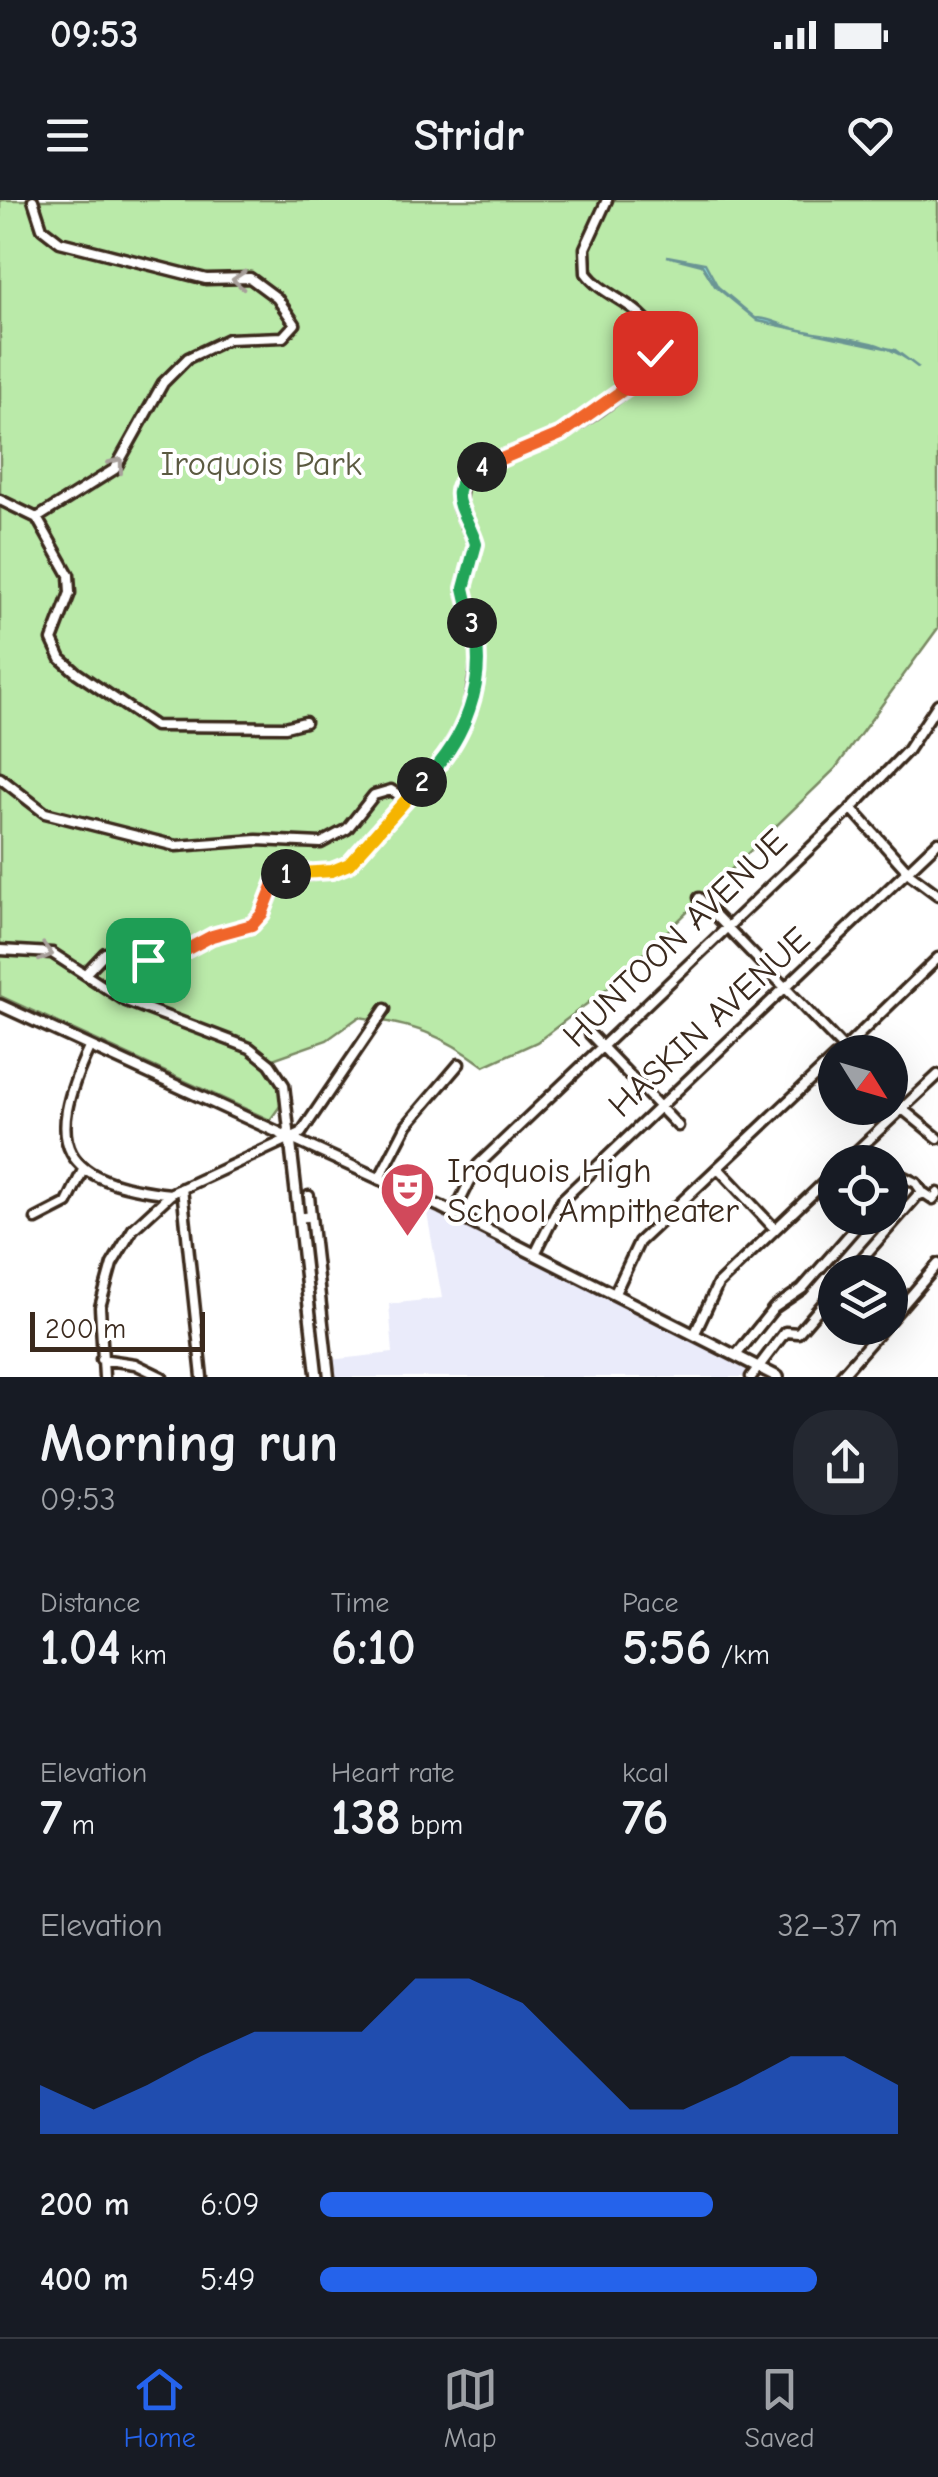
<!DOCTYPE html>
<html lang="en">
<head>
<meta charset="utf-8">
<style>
  body { margin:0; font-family:"Comic Neue",sans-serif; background:#242831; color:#f1f3f6; height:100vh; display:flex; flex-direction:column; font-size:38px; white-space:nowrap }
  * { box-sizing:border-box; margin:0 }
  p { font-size:32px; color:#9ea1a6 }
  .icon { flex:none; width:55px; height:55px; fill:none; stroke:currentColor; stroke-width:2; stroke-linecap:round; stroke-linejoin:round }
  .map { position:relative; height:1177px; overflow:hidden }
  .side { display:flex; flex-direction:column; background:#171b24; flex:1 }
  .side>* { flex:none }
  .needle { width:65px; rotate:127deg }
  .buttons { position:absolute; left:818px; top:835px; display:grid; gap:20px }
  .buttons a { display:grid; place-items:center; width:90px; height:90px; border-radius:50%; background:#171b24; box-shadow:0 10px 40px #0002; font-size:50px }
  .scale { position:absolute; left:30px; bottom:25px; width:175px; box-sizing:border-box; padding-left:10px; border:5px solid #3b2a1e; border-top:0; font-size:28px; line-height:35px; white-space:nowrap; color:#3b2a1e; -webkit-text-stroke:8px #fff; paint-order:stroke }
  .pin { position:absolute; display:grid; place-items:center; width:85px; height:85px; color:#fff; margin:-42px; border-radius:20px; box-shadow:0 5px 15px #0006 }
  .km { position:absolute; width:50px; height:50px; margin:-25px; border-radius:50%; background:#222; color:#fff; font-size:28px; line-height:50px; text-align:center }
  .round { display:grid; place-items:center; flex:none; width:105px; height:105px; border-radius:40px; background:#242831 }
  .headline { display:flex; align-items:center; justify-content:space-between; height:170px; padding:0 40px }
  h1 { font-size:55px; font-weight:700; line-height:75px }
  .metrics { display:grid; grid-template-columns:repeat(3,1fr); gap:15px; height:170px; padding:10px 40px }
  .metrics div { display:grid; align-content:center }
  .metrics b { font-size:50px; font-weight:700 }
  .metrics small { font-size:28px; font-weight:400 }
  .metrics p { font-size:28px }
  .chart { height:280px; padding:20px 40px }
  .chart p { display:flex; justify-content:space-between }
  .chart svg { width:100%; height:180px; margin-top:10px; fill:#2563eb; opacity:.7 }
  ul { padding:0 40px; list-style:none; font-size:32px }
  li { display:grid; grid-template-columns:160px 120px 1fr; align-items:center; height:75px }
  li i { height:25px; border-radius:12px; background:#2563eb }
  .status { display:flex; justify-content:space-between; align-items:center; height:70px; padding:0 50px; background:#171b24; direction:ltr }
  .status svg { height:28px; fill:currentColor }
  header { display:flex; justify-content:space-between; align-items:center; height:130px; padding:0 40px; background:#171b24; font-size:45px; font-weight:700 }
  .dock { display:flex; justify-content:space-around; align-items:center; height:140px; border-top:2px solid #363941; background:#171b24; font-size:28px; color:#9ea1a6 }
  .dock a { display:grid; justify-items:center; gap:5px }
  .dock .on { color:#2563eb }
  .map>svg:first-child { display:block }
</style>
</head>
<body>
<div class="status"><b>09:53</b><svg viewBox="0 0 49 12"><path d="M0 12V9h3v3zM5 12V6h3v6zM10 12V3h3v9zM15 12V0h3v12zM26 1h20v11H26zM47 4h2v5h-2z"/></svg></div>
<header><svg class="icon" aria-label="menu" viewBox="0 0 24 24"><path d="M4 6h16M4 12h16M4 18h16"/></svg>Stridr<svg class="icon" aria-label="heart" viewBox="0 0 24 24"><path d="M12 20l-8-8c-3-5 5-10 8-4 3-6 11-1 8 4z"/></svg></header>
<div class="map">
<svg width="938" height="1177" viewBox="0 0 938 1177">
  <rect width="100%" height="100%" fill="#fff"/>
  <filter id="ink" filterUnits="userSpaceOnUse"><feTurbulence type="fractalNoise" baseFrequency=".01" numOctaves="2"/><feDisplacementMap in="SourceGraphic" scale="20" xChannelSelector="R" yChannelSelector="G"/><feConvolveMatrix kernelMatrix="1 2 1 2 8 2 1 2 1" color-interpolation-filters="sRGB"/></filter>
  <g filter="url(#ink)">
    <!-- built -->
    <path fill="#eaebfa" d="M 426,1008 L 730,1159 L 749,1170 L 743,1177 L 323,1177 L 321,1161 L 393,1153 L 389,1104 L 442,1098 Z"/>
    <!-- green -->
    <path fill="#baeaa9" stroke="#7a8a64" stroke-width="2.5" d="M 0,0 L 938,0 L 938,428 L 835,569 L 614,783 L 537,842 L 484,866 C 440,833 413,825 359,817 L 327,840 L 267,861 L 285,899 L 270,920 L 0,796 Z"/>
    <!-- water -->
    <path fill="#8bdce2" stroke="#6b9594" stroke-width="2.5" d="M 667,56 L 705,63 L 718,87 L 755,118 C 772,118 784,127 800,130 C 847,141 879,135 919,168 L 895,150 L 758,121 L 715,86 L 702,65 Z"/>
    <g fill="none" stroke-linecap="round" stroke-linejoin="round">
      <defs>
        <path id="minor" d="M 33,0 L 42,28 L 60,42 L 206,79 L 250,78 L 277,98 L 295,124 L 283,137 L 228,139 L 188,158 L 163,183 L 115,269 L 37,318
          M 0,300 L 37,318 L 69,375 L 70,393 L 52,440 L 61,459 L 77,473 L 155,526 L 285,527 L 305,522
          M 0,578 L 45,613 L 176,646 L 257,640 L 321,643 L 347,629 L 374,595 L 391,590 L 405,599
          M 851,608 L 911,675 L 938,695
          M 699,698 L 847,852
          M 0,750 L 52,753 L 126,801 L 250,848 L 270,864 L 284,885 L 290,939
          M 87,772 L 105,753 L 169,759 L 211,737 L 247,727 L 262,714 L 279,678 L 332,671 L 349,664 L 443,560 L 468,515 L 478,457 L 463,387 L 476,344 L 459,309 L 462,284 C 479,258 524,252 551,239 C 579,226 668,171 655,135 C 643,104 604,98 586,73 L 585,48 L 607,0
          M 590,834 L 678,926
          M 89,848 C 43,946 61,982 171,994
          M 843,850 L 938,758
          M 890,899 L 938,938
          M 845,962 L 938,875
          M 718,968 L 775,1029
          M 379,979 L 407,925 L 459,864
          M 890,987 L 902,976 L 916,983 L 923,993
          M 182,988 L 202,1177
          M 309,996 L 311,1016
          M 454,1013 L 478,965 L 845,615 L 907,551 L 938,504
          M 300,1018 L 311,1016 L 329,1177
          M 36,1019 L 67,1003 L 84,968
          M 535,1054 L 562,1000 L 938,642
          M 850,1072 L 917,996 L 924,993 L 933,999 L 938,993
          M 615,1093 L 639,1042 L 835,857
          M 890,1120 L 938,1064
          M 695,1133 L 718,1084 L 835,972
          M 737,1154 L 774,1108 L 802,1089 L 864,1018
          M 101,1159 L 135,1164 L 162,1177
          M 104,1177 L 100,1107 L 112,1064 L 133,1029 L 172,993 L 301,933 L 385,809
          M 751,1177 L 785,1132 L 798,1133 L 835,1090
          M 840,1177 L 883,1128"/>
        <path id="major" d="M 0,805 L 441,1007 L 778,1177
          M 290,939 L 317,1177"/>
      </defs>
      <!-- minor casing -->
      <use href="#minor" stroke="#3b2a1e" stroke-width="15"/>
      <!-- major casing -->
      <use href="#major" stroke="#3b2a1e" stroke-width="16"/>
      <!-- minor -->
      <use href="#minor" stroke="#fff" stroke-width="8"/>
      <!-- major -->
      <use href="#major" stroke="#fff" stroke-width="9"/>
    </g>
    <!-- one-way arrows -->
    <defs><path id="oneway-chevron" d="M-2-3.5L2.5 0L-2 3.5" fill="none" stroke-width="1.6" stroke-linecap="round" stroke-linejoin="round" transform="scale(2.5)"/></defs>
    <g stroke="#a79f9a">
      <use href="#oneway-chevron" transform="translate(239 80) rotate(-176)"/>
      <use href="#oneway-chevron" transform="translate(117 264) rotate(-53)"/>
      <use href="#oneway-chevron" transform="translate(46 753) rotate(14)"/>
    </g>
  </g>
  <g fill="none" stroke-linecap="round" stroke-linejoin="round" filter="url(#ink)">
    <defs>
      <path id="split-1" d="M 148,760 L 169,759 L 212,736 L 252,725 L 262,714 L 275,681 L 286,674"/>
      <path id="split-2" d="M 286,674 L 332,671 L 349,664 L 422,582"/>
      <path id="split-3" d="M 422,582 C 464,543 490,479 472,423"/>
      <path id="split-4" d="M 472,423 L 464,388 L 476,344 C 468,314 436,288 482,267"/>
      <path id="split-5" d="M 482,267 L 561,234 L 633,183"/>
      <path id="split-6" d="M 633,183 L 655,153"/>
    </defs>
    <!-- split-1 casing -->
    <use href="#split-1" stroke="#fff" stroke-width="20"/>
    <!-- split-2 casing -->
    <use href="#split-2" stroke="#fff" stroke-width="20"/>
    <!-- split-3 casing -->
    <use href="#split-3" stroke="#fff" stroke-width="20"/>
    <!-- split-4 casing -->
    <use href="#split-4" stroke="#fff" stroke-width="20"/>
    <!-- split-5 casing -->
    <use href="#split-5" stroke="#fff" stroke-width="20"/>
    <!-- split-6 casing -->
    <use href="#split-6" stroke="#fff" stroke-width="20"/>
    <!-- split-1 -->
    <use href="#split-1" stroke="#f0652b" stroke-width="12"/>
    <!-- split-2 -->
    <use href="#split-2" stroke="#f5b400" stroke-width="12"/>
    <!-- split-3 -->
    <use href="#split-3" stroke="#22a559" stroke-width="12"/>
    <!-- split-4 -->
    <use href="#split-4" stroke="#22a559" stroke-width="12"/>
    <!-- split-5 -->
    <use href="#split-5" stroke="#f0652b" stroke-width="12"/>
    <!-- split-6 -->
    <use href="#split-6" stroke="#f5b400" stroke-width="12"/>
  </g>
  <!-- icons -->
  <defs>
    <symbol id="theatre-pin" viewBox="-11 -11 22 30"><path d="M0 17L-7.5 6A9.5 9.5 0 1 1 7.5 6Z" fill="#d1495b" stroke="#fff"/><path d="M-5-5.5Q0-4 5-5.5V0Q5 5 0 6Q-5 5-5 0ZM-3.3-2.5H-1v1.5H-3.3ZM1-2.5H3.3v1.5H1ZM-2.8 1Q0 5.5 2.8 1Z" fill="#fff"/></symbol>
  </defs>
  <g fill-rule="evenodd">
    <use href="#theatre-pin" x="376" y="958" width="63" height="86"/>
  </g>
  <g text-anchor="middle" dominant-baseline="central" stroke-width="8" stroke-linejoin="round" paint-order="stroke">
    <!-- park labels -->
    <g font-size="35" fill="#5b5a41" stroke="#fff">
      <text x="261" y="263">Iroquois Park</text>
    </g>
    <!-- street labels -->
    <g font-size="35" fill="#3b2a1e" stroke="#fff">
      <text transform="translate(675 738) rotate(-44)">HUNTOON AVENUE</text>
      <text transform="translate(709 822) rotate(-43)">HASKIN AVENUE</text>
    </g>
    <!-- poi labels -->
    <g font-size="35" fill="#3b2a1e" stroke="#fff" text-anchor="start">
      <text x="447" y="970">Iroquois High<tspan x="447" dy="40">School Ampitheater</tspan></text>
    </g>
  </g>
</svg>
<div class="buttons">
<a><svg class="needle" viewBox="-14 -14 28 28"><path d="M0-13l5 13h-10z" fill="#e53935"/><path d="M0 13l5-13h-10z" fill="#9ea1a6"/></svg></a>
<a><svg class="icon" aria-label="locate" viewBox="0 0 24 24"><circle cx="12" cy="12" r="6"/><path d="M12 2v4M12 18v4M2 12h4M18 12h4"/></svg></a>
<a><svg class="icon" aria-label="layers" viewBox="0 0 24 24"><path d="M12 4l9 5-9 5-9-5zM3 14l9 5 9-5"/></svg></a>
</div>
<div class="scale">200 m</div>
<div class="pin" style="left:148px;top:760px;background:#1e9e55"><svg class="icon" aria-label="arrive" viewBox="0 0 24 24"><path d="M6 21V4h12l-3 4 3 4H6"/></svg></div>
<div class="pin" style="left:655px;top:153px;background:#d93025"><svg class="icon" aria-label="check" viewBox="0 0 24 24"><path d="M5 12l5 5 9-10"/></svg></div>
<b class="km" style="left:286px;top:674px">1</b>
<b class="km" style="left:422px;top:582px">2</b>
<b class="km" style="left:472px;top:423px">3</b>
<b class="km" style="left:482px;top:267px">4</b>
</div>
<section class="side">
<div class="headline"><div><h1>Morning run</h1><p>09:53</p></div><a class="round"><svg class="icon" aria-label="share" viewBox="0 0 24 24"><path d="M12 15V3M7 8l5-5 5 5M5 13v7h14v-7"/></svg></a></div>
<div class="metrics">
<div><p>Distance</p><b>1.04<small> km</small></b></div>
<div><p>Time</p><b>6:10</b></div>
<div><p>Pace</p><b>5:56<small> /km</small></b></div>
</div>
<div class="metrics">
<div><p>Elevation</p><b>7<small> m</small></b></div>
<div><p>Heart rate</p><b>138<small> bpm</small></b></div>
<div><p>kcal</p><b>76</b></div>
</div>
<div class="chart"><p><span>Elevation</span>32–37 m</p>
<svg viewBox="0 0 160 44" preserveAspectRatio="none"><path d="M0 44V32L10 38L20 32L30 25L40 19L50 19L60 19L70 6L80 6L90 12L100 25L110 38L120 38L130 32L140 25L150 25L160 32V44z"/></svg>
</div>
<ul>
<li><b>200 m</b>6:09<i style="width:68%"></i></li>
<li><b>400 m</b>5:49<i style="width:86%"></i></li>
</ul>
</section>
<nav class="dock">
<a class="on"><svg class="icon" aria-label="home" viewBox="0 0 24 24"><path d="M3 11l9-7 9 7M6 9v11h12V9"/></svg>Home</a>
<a><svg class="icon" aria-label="map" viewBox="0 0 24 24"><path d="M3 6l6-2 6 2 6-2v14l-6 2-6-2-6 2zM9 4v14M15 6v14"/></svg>Map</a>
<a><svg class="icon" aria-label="saved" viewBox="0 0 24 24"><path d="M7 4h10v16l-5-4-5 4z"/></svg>Saved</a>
</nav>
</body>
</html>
